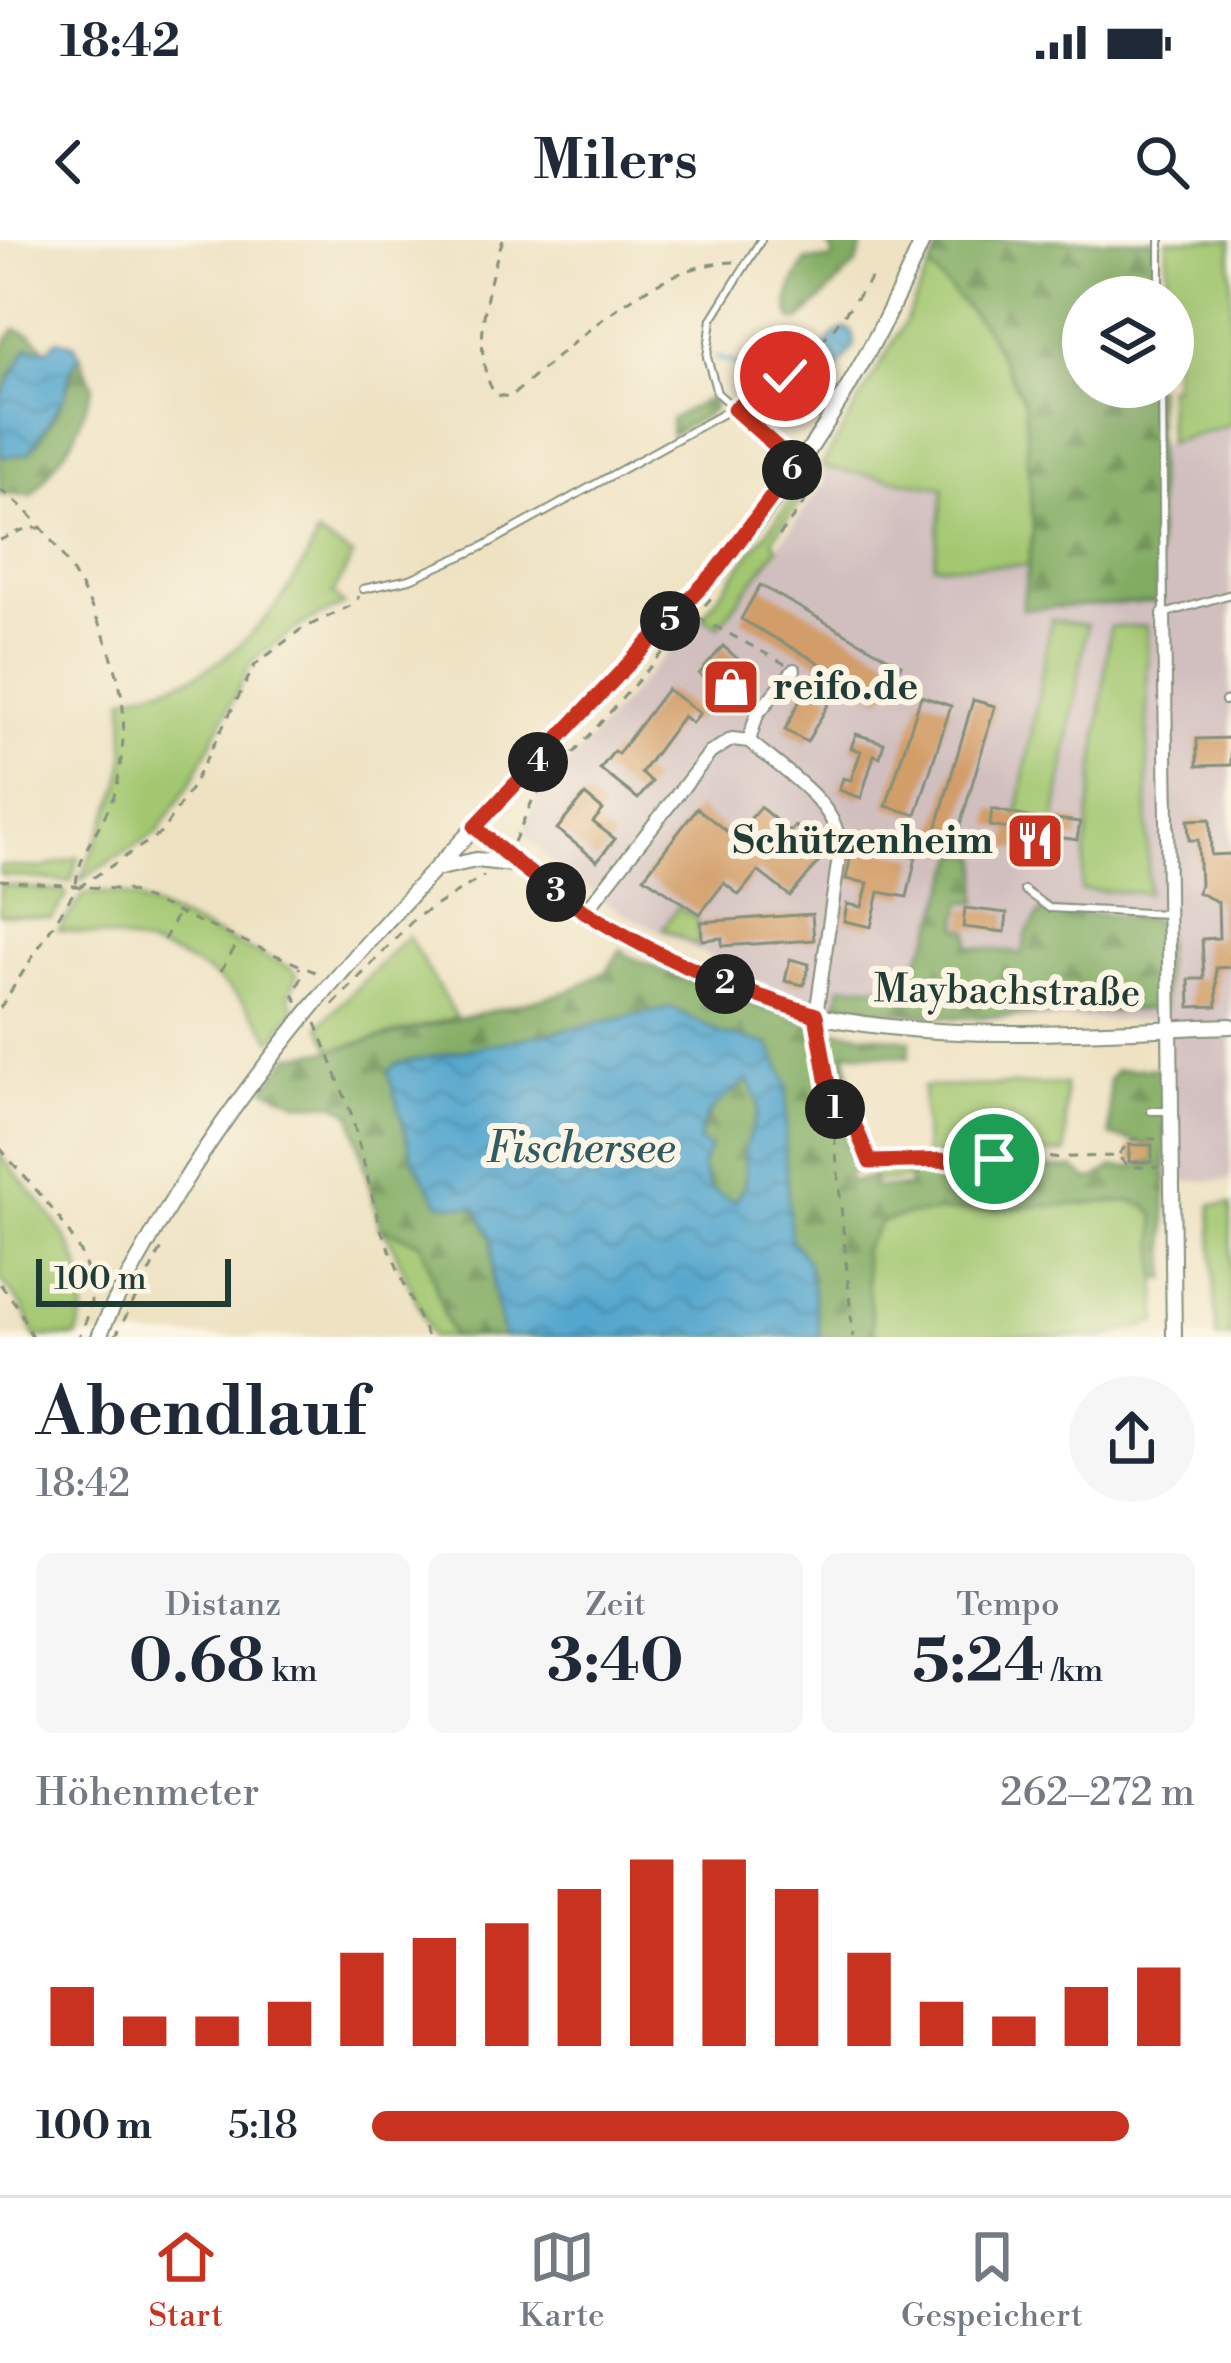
<!DOCTYPE html>
<html lang="de">
<head>
<meta charset="utf-8">
<style>
  body { margin:0; font-family:"Libre Bodoni",serif; background:#f6f6f7; color:#1f2937; height:100vh; display:flex; flex-direction:column; font-size:45px; white-space:nowrap }
  * { box-sizing:border-box; margin:0 }
  p { font-size:39px; color:#747a83 }
  .icon { flex:none; width:66px; height:66px; fill:none; stroke:currentColor; stroke-width:2; stroke-linecap:round; stroke-linejoin:round }
  .map { position:relative; height:1097px; overflow:hidden }
  .drawer { display:flex; flex-direction:column; background:#fff; flex:1 }
  .drawer>* { flex:none }
  .controls { position:absolute; left:1062px; top:36px; display:grid; gap:24px }
  .controls a { display:grid; place-items:center; width:132px; height:132px; border-radius:50%; background:#fff; box-shadow:0 12px 48px #0002; font-size:60px }
  .scale { position:absolute; left:36px; bottom:30px; width:195px; box-sizing:border-box; padding-left:12px; border:6px solid #1f3d34; border-top:0; font-size:33px; line-height:42px; white-space:nowrap; color:#1f3d34; -webkit-text-stroke:9px #fcf5e5; paint-order:stroke }
  .pin { position:absolute; display:grid; place-items:center; width:102px; height:102px; color:#fff; margin:-51px; border:6px solid #fff; border-radius:50%; box-shadow:0 3px 12px #0007 }
  .km { position:absolute; width:60px; height:60px; margin:-30px; border-radius:50%; background:#222; color:#fff; font-size:33px; line-height:60px; text-align:center }
  .round { display:grid; place-items:center; flex:none; width:126px; height:126px; border-radius:63px; background:#f6f6f7 }
  .headline { display:flex; align-items:center; justify-content:space-between; height:204px; padding:0 36px }
  h1 { font-size:66px; font-weight:700; line-height:90px }
  .figures { display:grid; grid-template-columns:repeat(3,1fr); gap:18px; height:204px; padding:12px 36px }
  .figures div { display:grid; align-content:center; border-radius:18px; background:#f6f6f7; text-align:center }
  .figures b { font-size:60px; font-weight:700 }
  .figures small { font-size:33px; font-weight:400 }
  .figures p { font-size:33px }
  .chart { height:336px; padding:24px 36px }
  .chart p { display:flex; justify-content:space-between }
  .chart svg { width:100%; height:216px; margin-top:12px; stroke:#c8321e; stroke-width:6 }
  ul { padding:0 36px; list-style:none; font-size:39px }
  li { display:grid; grid-template-columns:192px 144px 1fr; align-items:center; height:90px }
  li i { height:30px; border-radius:15px; background:#c8321e }
  .status { display:flex; justify-content:space-between; align-items:center; height:84px; padding:0 60px; background:#fff; direction:ltr }
  .status svg { height:33px; fill:currentColor }
  header { display:flex; justify-content:space-between; align-items:center; height:156px; padding:0 36px; background:#fff; font-size:54px; font-weight:700 }
  .tabs { display:flex; justify-content:space-around; align-items:center; height:168px; border-top:3px solid #e0e1e3; background:#fff; font-size:33px; color:#747a83 }
  .tabs a { display:grid; justify-items:center; gap:6px }
  .tabs .selected { color:#c8321e }
  .map>svg:first-child { display:block }
</style>
</head>
<body>
<div class="status"><b>18:42</b><svg viewBox="0 0 49 12"><path d="M0 12V9h3v3zM5 12V6h3v6zM10 12V3h3v9zM15 12V0h3v12zM26 1h20v11H26zM47 4h2v5h-2z"/></svg></div>
<header><svg class="icon" aria-label="back" viewBox="0 0 24 24"><path d="M15 5l-7 7 7 7"/></svg>Milers<svg class="icon" aria-label="search" viewBox="0 0 24 24"><circle cx="10" cy="10" r="6"/><path d="M15 15l6 6"/></svg></header>
<div class="map">
<svg width="1231" height="1097" viewBox="0 0 1231 1097">
  <defs>
    <pattern id="forest-firs" width="22" height="20" patternUnits="userSpaceOnUse" patternTransform="scale(3)"><rect width="22" height="20" fill="#81ac62"/><path d="M5 1l3.5 6h-7zM16 11l3.5 6h-7z" fill="#698d52"/></pattern>
    <pattern id="water-waves" width="16" height="10" patternUnits="userSpaceOnUse" patternTransform="scale(3)"><rect width="16" height="10" fill="#52a6ce"/><path d="M0 5q4-4 8 0t8 0" fill="none" stroke="#4388a8"/></pattern>
  </defs>
  <rect width="100%" height="100%" fill="#fcf5e5"/>
  <filter id="ink" filterUnits="userSpaceOnUse"><feTurbulence type="fractalNoise" baseFrequency=".00833" numOctaves="2"/><feDisplacementMap in="SourceGraphic" scale="24" xChannelSelector="R" yChannelSelector="G"/><feConvolveMatrix kernelMatrix="1 2 1 2 8 2 1 2 1" color-interpolation-filters="sRGB"/></filter>
  <filter id="wash" filterUnits="userSpaceOnUse"><feTurbulence type="fractalNoise" baseFrequency=".004" numOctaves="4" result="noise"/><feDisplacementMap in="SourceGraphic" scale="48" xChannelSelector="R" yChannelSelector="G"/><feGaussianBlur stdDeviation="2.7" result="paint"/><feColorMatrix in="noise" values="0 0 0 0 0 0 0 0 0 0 0 0 0 0 0 0 0 1.4 0 .05"/><feComposite in="paint" operator="in"/></filter>
  <g filter="url(#wash)">
    <rect width="100%" height="100%" fill="#eee2c2"/>
    <!-- industrial -->
    <path fill="#d1bfbf" fill-rule="evenodd" d="M 1231,185 L 1231,940 L 1165,942 L 1163,780 L 960,780 L 902,776 L 821,764 L 760,743 L 607,664 L 547,618 L 523,592 L 536,561 L 697,379 L 702,377 L 719,385 L 825,243 L 821,227 L 944,248 L 934,325 L 1031,326 L 1023,369 L 1157,362 L 1157,205 ZM 980,618 L 958,688 L 969,706 L 1023,714 L 1027,692 L 1165,699 L 1163,769 L 957,778 L 904,774 L 842,746 L 906,747 L 931,693 Z"/>
    <!-- grass -->
    <path fill="#a2c770" stroke="#608252" stroke-width="3" d="M 1167,0 L 1231,0 L 1231,185 L 1168,203 L 1167,147 L 1173,147 L 1173,57 L 1167,57 Z
      M 930,28 L 986,89 L 1024,161 L 1033,290 L 1031,326 L 934,325 L 944,248 L 821,227 L 905,82 Z
      M 807,239 L 813,245 L 773,298 L 777,309 L 719,386 L 702,377 Z
      M 317,295 L 353,316 L 333,354 L 344,365 L 303,384 L 253,420 L 192,541 L 157,593 L 80,640 L 120,546 L 125,516 L 124,457 C 144,451 167,447 187,439 C 244,415 295,351 317,295 Z
      M 1051,380 L 1087,385 L 1055,583 L 1017,577 Z
      M 1147,386 L 1148,653 L 1081,650 L 1110,387 Z
      M 78,617 L 71,642 L 0,635 L 0,626 L 42,628 Z
      M 0,645 L 66,652 L 67,655 L 52,678 L 0,674 Z
      M 85,653 L 116,653 L 137,659 L 290,728 L 297,735 L 289,757 L 295,769 L 272,800 C 224,718 146,699 58,690 Z
      M 678,667 L 697,679 L 698,707 L 663,688 Z
      M 408,696 L 456,777 L 332,810 L 320,785 Z
      M 1065,844 L 1066,913 L 925,916 L 923,847 Z
      M 0,915 C 44,968 107,1023 76,1097 L 35,1097 L 23,1067 L 0,1039 Z
      M 910,923 L 910,939 L 873,941 L 872,924 Z
      M 1130,961 L 1147,966 L 1155,975 L 1158,1082 L 1102,1097 L 874,1097 L 863,1010 L 881,982 L 909,974 Z
      M 1231,964 L 1231,1097 L 1216,1097 L 1211,965 Z
      M 380,987 L 420,1003 C 435,1034 438,1066 453,1097 L 432,1097 L 391,1001 Z"/>
    <!-- forest -->
    <path fill="url(#forest-firs)" stroke="#50744b" stroke-width="3" d="M 826,0 L 864,0 L 857,23 L 800,81 L 792,80 C 781,58 796,40 806,20 L 831,20 L 834,16 Z
      M 942,0 L 1154,0 L 1154,57 L 1083,57 L 1083,147 L 1156,147 L 1158,362 L 1022,369 L 1033,290 L 1024,162 L 986,89 L 930,28 Z
      M 15,89 L 31,94 L 47,110 L 28,107 L 0,158 L 0,113 Z
      M 80,115 L 93,146 L 74,198 L 33,255 L 0,254 L 0,212 L 5,217 L 29,213 C 43,197 58,173 66,152 C 71,138 72,128 80,115 Z
      M 711,157 L 715,165 L 711,172 L 671,195 L 671,179 Z
      M 959,613 L 980,617 L 978,662 L 963,662 L 958,687 L 969,691 L 969,706 L 1022,714 L 1027,692 L 1041,672 L 1152,678 L 1165,699 L 1163,769 L 957,778 L 837,765 L 841,746 L 906,746 L 931,693 Z
      M 621,709 L 630,717 L 699,746 L 825,789 L 910,800 L 909,817 L 845,812 L 856,868 L 840,878 L 855,931 L 848,933 L 848,942 L 872,938 L 873,947 L 908,947 L 912,930 L 1074,928 L 1086,938 L 1095,939 L 1113,927 L 1128,928 L 1151,922 L 1151,905 L 1110,896 L 1109,840 L 1116,830 L 1164,828 L 1167,1039 L 1157,1039 L 1155,975 L 1147,966 L 1130,961 L 909,974 L 881,982 L 863,1010 L 874,1097 L 820,1097 L 808,1022 L 791,999 L 785,915 L 787,845 L 769,805 L 722,794 L 672,768 L 396,824 L 388,832 L 414,922 L 476,966 L 492,999 L 493,1049 L 504,1097 L 453,1097 C 438,1066 435,1034 420,1003 L 380,987 L 351,873 L 336,864 L 299,863 L 265,848 L 291,816 L 332,810 L 564,753 L 607,731 Z
      M 748,839 C 767,878 755,870 747,905 C 740,932 754,930 735,962 L 709,948 L 702,927 L 699,886 L 716,865 Z"/>
    <!-- water -->
    <path fill="url(#water-waves)" stroke="#387281" stroke-width="3" fill-rule="evenodd" d="M 846,88 L 853,92 L 854,107 L 823,149 L 813,171 L 802,171 L 789,162 L 790,146 L 801,130 L 837,92 Z
      M 57,100 L 74,104 L 80,115 L 70,130 L 65,155 L 29,213 L 5,217 L 0,212 L 0,158 L 28,107 L 47,110 Z
      M 672,768 L 722,794 L 769,804 L 787,844 L 785,915 L 791,999 L 808,1022 L 820,1097 L 504,1097 L 493,1049 L 492,999 L 476,967 L 440,964 L 414,922 L 388,832 L 396,824 ZM 748,840 C 768,878 754,872 746,905 C 740,932 754,933 735,962 L 709,948 L 702,927 L 710,907 L 699,903 C 699,873 726,857 748,840 Z"/>
    <g fill="none" stroke-linecap="round" stroke-linejoin="round">
      <!-- stream -->
      <path stroke="#52a6ce" stroke-width="4.5" d="M 716,118 L 741,125 L 759,149
        M 763,156 L 767,164"/>
    </g>
    <g id="blocks">
      <!-- building -->
      <path fill="#d29d67" d="M 760,345 L 901,425 L 882,458 L 741,379 Z
        M 723,406 L 755,434 L 730,461 L 699,434 Z
        M 809,442 L 833,456 L 807,502 L 785,490 Z
        M 667,449 L 700,473 L 692,483 L 683,476 L 641,533 L 652,542 L 638,559 L 600,529 L 614,511 L 618,514 Z
        M 921,456 L 951,466 L 916,575 L 886,566 Z
        M 973,460 L 995,466 L 952,613 L 931,607 Z
        M 856,494 L 884,503 L 880,517 L 874,515 L 861,558 L 839,550 L 843,538 L 851,540 L 861,511 L 851,508 Z
        M 1231,498 L 1231,525 L 1197,526 L 1197,499 Z
        M 585,555 L 603,570 L 593,582 L 615,599 L 597,621 L 557,589 Z
        M 760,567 L 790,592 L 795,586 L 814,601 L 822,618 L 790,656 L 758,631 L 739,655 L 724,643 L 700,674 L 644,637 L 697,568 L 735,598 Z
        M 992,569 L 1055,583 L 1055,579 L 1080,582 L 1077,600 L 1058,597 L 1055,615 L 1007,608 L 1009,589 L 990,586 Z
        M 1210,579 L 1211,615 L 1231,614 L 1231,727 L 1216,728 L 1217,766 L 1190,767 L 1189,739 L 1204,739 L 1202,699 L 1219,698 L 1218,662 L 1197,652 L 1200,645 L 1198,600 L 1189,600 L 1188,580 Z
        M 853,606 L 916,617 L 907,657 L 879,652 L 871,687 L 844,681 L 847,664 L 862,667 L 868,643 L 846,639 Z
        M 965,668 L 1007,673 L 1005,692 L 963,687 Z
        M 812,674 L 814,700 L 722,706 L 722,698 L 702,700 L 701,682 Z
        M 790,719 L 809,724 L 804,745 L 785,741 Z
        M 1129,905 L 1152,905 L 1152,922 L 1129,922 Z"/>
    </g>
  </g>
  <g filter="url(#ink)">
    <use href="#blocks" fill-opacity="0" stroke="#86907b" stroke-width="3"/>
    <g fill="none" stroke-linecap="round" stroke-linejoin="round">
      <defs>
        <path id="service" d="M 761,0 L 712,79 L 707,117 L 717,153 L 806,230
          M 1160,0 L 1160,57
          M 1162,147 L 1164,374 L 1231,354
          M 363,349 L 410,339 L 482,307 L 760,153
          M 1225,461 L 1231,459
          M 1024,650 L 1049,668 L 1167,674
          M 1151,871 L 1169,871"/>
        <path id="minor" d="M 1164,374 L 1170,788
          M 749,501 L 757,474 L 794,430
          M 585,672 L 710,513 L 732,499 L 749,501 C 782,530 840,563 840,610 L 816,775"/>
        <path id="tertiary" d="M 475,587 C 570,677 715,760 845,781 C 972,802 1104,790 1231,786
          M 440,628 L 476,620 L 512,624
          M 1170,788 L 1174,1097
          M 99,1097 C 112,1063 132,1032 149,1001 C 293,741 524,551 717,330 C 803,233 871,118 923,0"/>
      </defs>
      <!-- service casing -->
      <use href="#service" stroke="#86907b" stroke-width="10"/>
      <!-- minor casing -->
      <use href="#minor" stroke="#86907b" stroke-width="16"/>
      <!-- tertiary casing -->
      <use href="#tertiary" stroke="#86907b" stroke-width="18"/>
      <!-- path -->
      <path stroke="#86907b" stroke-width="3" stroke-dasharray="9 9" stroke-linecap="butt" d="M 503,0 C 488,38 469,120 496,155 L 510,157 C 573,106 648,24 734,22
        M 766,148 L 831,92 L 876,32
        M 0,250 C 55,284 105,381 119,443 C 127,474 123,514 117,545 C 109,580 77,610 76,647
        M 779,296 L 818,244 L 811,236
        M 0,300 L 27,288 L 40,288
        M 698,377 L 785,424
        M 514,602 L 533,559 L 714,355
        M 0,640 L 126,650 L 322,735
        M 164,700 L 178,673
        M 221,731 L 238,702
        M 298,762 L 294,756 L 302,736 L 299,727
        M 333,765 L 415,678 L 484,636
        M 0,768 L 76,649 L 161,593 L 191,548 L 255,425 L 300,390 L 354,364 L 359,356
        M 316,783 L 351,873 L 380,987 L 427,1097
        M 818,789 L 832,869 L 853,1097
        M 832,869 L 847,869 L 870,922 L 1118,916 L 1129,927 L 1157,927
        M 0,908 C 33,949 94,1003 91,1061 C 90,1074 84,1085 79,1097
        M 1119,914 L 1132,899 L 1156,899
        M 0,1044 L 18,1067 L 32,1097
        M 115,1097 L 162,1008"/>
      <!-- service -->
      <use href="#service" stroke="#fff" stroke-width="6"/>
      <!-- minor -->
      <use href="#minor" stroke="#fff" stroke-width="12"/>
      <!-- tertiary -->
      <use href="#tertiary" stroke="#fff" stroke-width="14"/>
    </g>
  </g>
  <g fill="none" stroke-linecap="round" stroke-linejoin="round" filter="url(#ink)">
    <defs>
      <path id="route" d="M 785,136 L 734,169 L 796,224 L 718,329 L 475,587 C 573,678 688,736 816,775 L 832,868 L 848,869 L 870,922 L 994,919"/>
    </defs>
    <!-- route casing -->
    <use href="#route" stroke="#fff" stroke-width="24"/>
    <!-- route -->
    <use href="#route" stroke="#c8321e" stroke-width="15"/>
  </g>
  <!-- icons -->
  <defs>
    <symbol id="shop-square" viewBox="-11 -11 22 22"><rect x="-9" y="-9" width="18" height="18" rx="4" fill="#c8321e" stroke="#fcf5e5"/><path d="M-5-2.5h2.3a2.7 3.5 0 0 1 5.4 0H5L5.5 6h-11ZM-1.5-2.5h3a1.5 2.3 0 0 0-3 0Z" fill="#fff"/></symbol>
    <symbol id="restaurant-square" viewBox="-11 -11 22 22"><rect x="-9" y="-9" width="18" height="18" rx="4" fill="#c8321e" stroke="#fcf5e5"/><path d="M-5-6h1v4h1v-4h1v4h1v-4h1v5L-1.5 .5V6h-2V.5L-5-1ZM5-6V6H3V1.5H1.5Q1.5-4 5-6Z" fill="#fff"/></symbol>
  </defs>
  <g fill-rule="evenodd">
    <use href="#shop-square" x="698" y="414" width="66" height="66"/>
    <use href="#restaurant-square" x="1002" y="568" width="66" height="66"/>
  </g>
  <g text-anchor="middle" dominant-baseline="central" stroke-width="12" stroke-linejoin="round" paint-order="stroke">
    <!-- poi labels -->
    <g font-size="39" font-weight="bold" fill="#1f3d34" stroke="#fcf5e5" text-anchor="start">
      <text x="773" y="447">reifo.de</text>
      <text x="993" y="601" text-anchor="end">Schützenheim</text>
    </g>
    <!-- street labels -->
    <g font-size="39" fill="#1f3d34" stroke="#fcf5e5">
      <text transform="translate(1007 752) rotate(1)">Maybachstraße</text>
    </g>
    <!-- water labels -->
    <g font-size="42" font-style="italic" fill="#2e5c62" stroke="#fcf5e5">
      <text x="581" y="909">Fischersee</text>
    </g>
  </g>
</svg>
<div class="controls">
<a><svg class="icon" aria-label="layers" viewBox="0 0 24 24"><path d="M12 4l9 5-9 5-9-5zM3 14l9 5 9-5"/></svg></a>
</div>
<div class="scale">100 m</div>
<div class="pin" style="left:994px;top:919px;background:#1e9e55"><svg class="icon" aria-label="arrive" viewBox="0 0 24 24"><path d="M6 21V4h12l-3 4 3 4H6"/></svg></div>
<div class="pin" style="left:785px;top:136px;background:#d93025"><svg class="icon" aria-label="check" viewBox="0 0 24 24"><path d="M5 12l5 5 9-10"/></svg></div>
<b class="km" style="left:835px;top:869px">1</b>
<b class="km" style="left:725px;top:744px">2</b>
<b class="km" style="left:556px;top:652px">3</b>
<b class="km" style="left:538px;top:522px">4</b>
<b class="km" style="left:670px;top:381px">5</b>
<b class="km" style="left:792px;top:230px">6</b>
</div>
<section class="drawer">
<div class="headline"><div><h1>Abendlauf</h1><p>18:42</p></div><a class="round"><svg class="icon" aria-label="share" viewBox="0 0 24 24"><path d="M12 15V3M7 8l5-5 5 5M5 13v7h14v-7"/></svg></a></div>
<div class="figures">
<div><p>Distanz</p><b>0.68<small> km</small></b></div>
<div><p>Zeit</p><b>3:40</b></div>
<div><p>Tempo</p><b>5:24<small> /km</small></b></div>
</div>
<div class="chart"><p><span>Höhenmeter</span>262–272 m</p>
<svg viewBox="0 0 160 44" preserveAspectRatio="none"><path d="M5 44V32M15 44V38M25 44V38M35 44V35M45 44V25M55 44V22M65 44V19M75 44V12M85 44V6M95 44V6M105 44V12M115 44V25M125 44V35M135 44V38M145 44V32M155 44V28"/></svg>
</div>
<ul>
<li><b>100 m</b>5:18<i style="width:92%"></i></li>
</ul>
</section>
<nav class="tabs">
<a class="selected"><svg class="icon" aria-label="home" viewBox="0 0 24 24"><path d="M3 11l9-7 9 7M6 9v11h12V9"/></svg>Start</a>
<a><svg class="icon" aria-label="map" viewBox="0 0 24 24"><path d="M3 6l6-2 6 2 6-2v14l-6 2-6-2-6 2zM9 4v14M15 6v14"/></svg>Karte</a>
<a><svg class="icon" aria-label="saved" viewBox="0 0 24 24"><path d="M7 4h10v16l-5-4-5 4z"/></svg>Gespeichert</a>
</nav>
</body>
</html>
